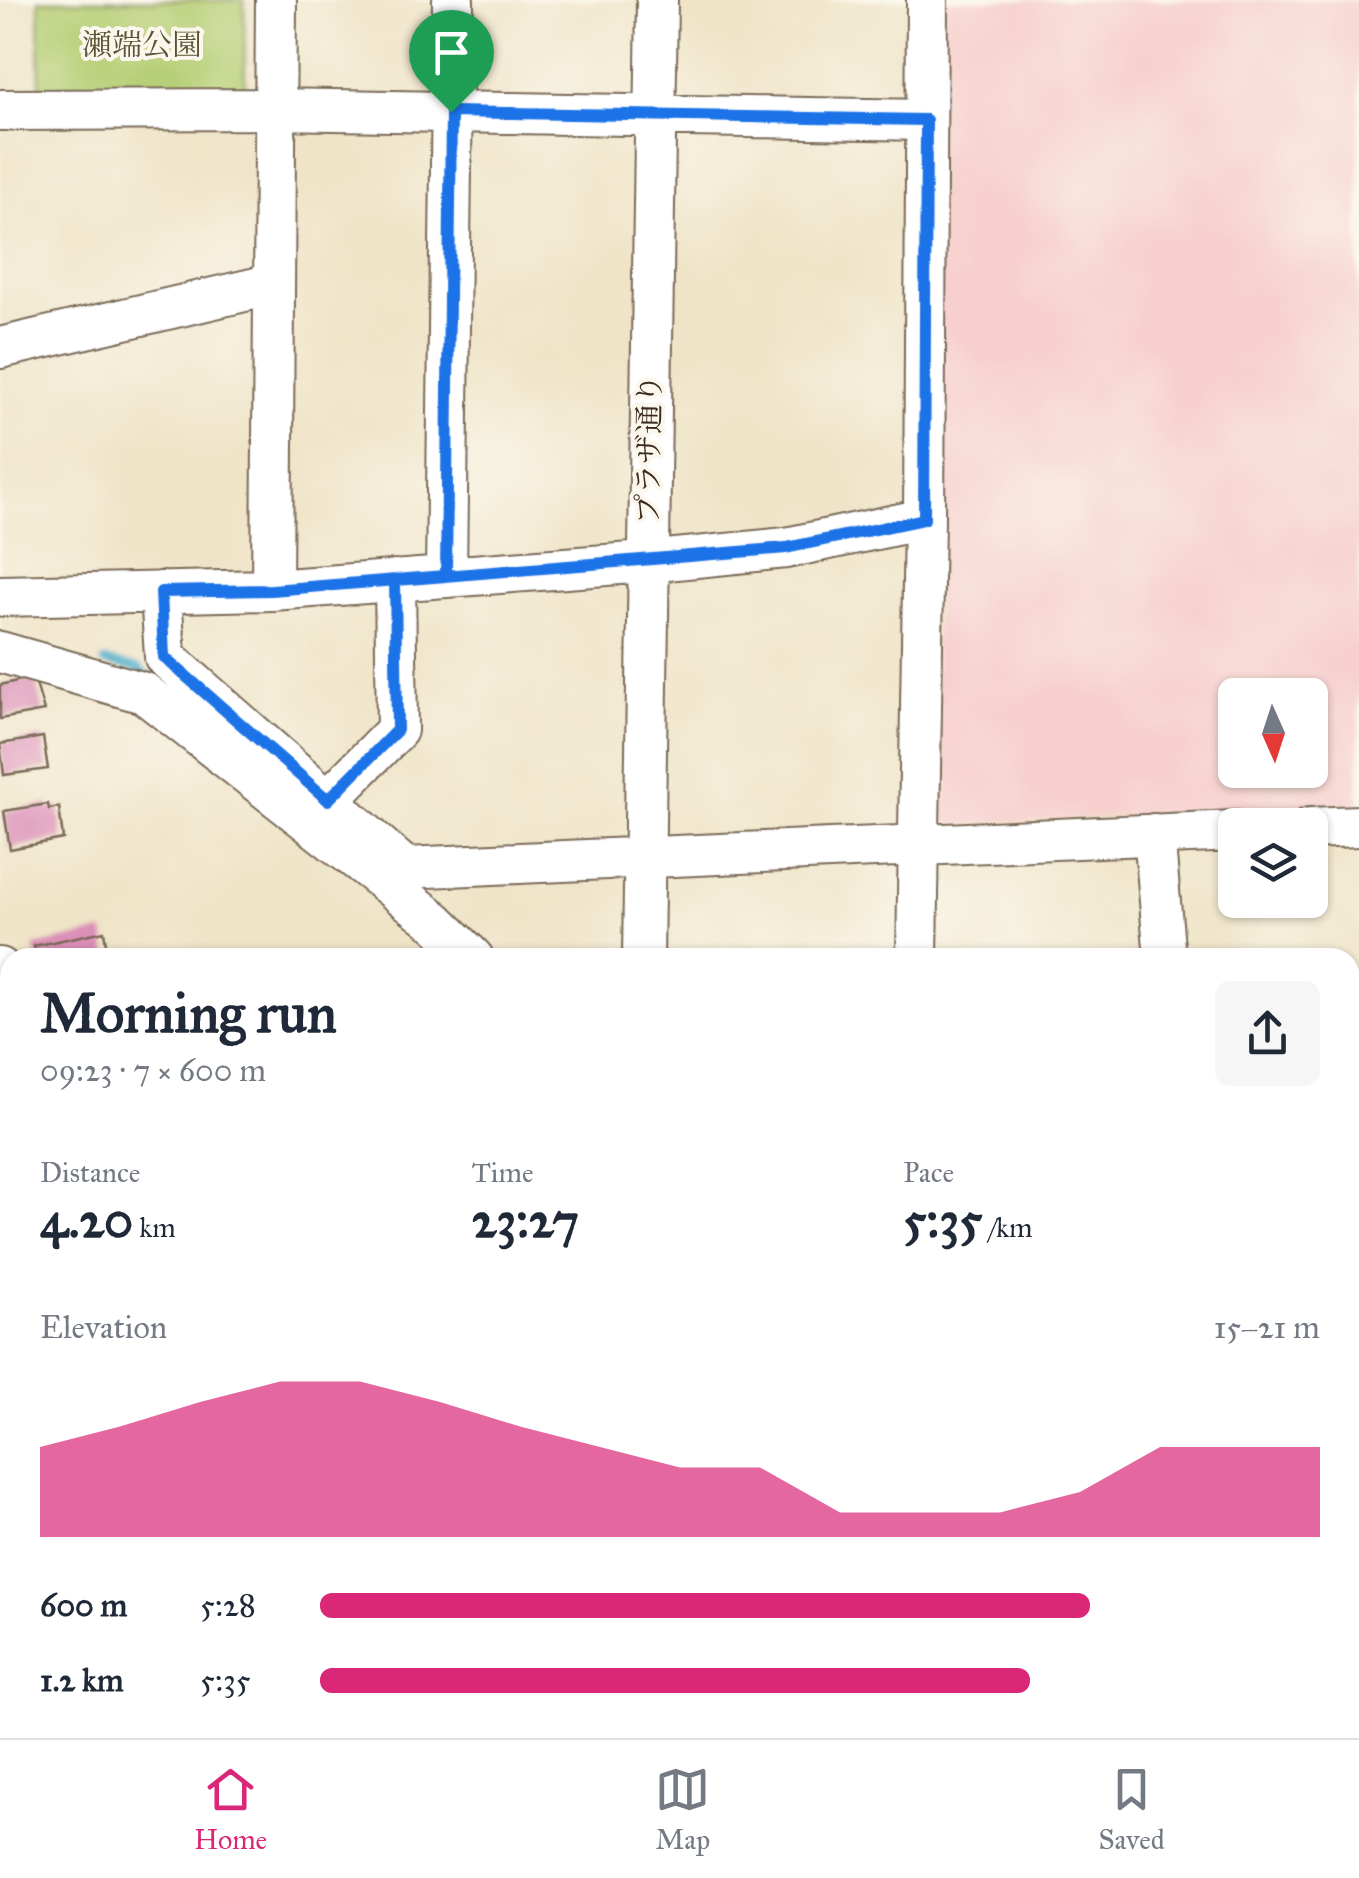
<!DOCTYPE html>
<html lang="en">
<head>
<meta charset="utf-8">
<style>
  body { margin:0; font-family:"IM FELL Great Primer","Noto Serif JP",serif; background:#f6f6f7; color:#1f2937; height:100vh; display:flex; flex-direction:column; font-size:38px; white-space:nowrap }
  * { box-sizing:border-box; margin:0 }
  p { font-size:32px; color:#747a83 }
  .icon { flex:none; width:55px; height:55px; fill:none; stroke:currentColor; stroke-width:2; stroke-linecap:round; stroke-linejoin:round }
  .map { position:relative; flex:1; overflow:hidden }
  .side { position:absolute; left:0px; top:948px; width:1360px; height:792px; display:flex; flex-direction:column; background:#fff; border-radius:30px 30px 0 0; box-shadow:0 2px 8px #0004 }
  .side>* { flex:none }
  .needle { width:65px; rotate:177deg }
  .fabs { position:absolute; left:1218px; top:678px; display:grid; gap:20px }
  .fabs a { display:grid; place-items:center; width:110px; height:110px; border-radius:15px; background:#fff; box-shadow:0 2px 8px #0004; font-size:50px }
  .pin { position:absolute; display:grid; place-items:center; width:85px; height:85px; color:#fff; margin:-102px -42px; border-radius:50% 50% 50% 0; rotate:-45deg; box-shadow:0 0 10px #0007 }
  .pin .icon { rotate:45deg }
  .round { display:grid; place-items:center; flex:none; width:105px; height:105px; border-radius:15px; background:#f6f6f7 }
  .overview { display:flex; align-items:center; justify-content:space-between; height:170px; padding:0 40px }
  h1 { font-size:55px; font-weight:700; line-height:75px }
  .metrics { display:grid; grid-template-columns:repeat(3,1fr); gap:15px; height:170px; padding:10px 40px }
  .metrics div { display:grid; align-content:center }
  .metrics b { font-size:50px; font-weight:700 }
  .metrics small { font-size:28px; font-weight:400 }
  .metrics p { font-size:28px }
  .chart { height:280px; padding:20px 40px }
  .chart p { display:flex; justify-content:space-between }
  .chart svg { width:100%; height:180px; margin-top:10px; fill:#db2777; opacity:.7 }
  ul { padding:0 40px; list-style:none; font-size:32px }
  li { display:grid; grid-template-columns:160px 120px 1fr; align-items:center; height:75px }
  li i { height:25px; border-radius:12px; background:#db2777 }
  .menu { display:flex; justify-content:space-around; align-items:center; height:140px; border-top:2px solid #e0e1e3; background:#fff; font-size:28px; color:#747a83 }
  .menu a { display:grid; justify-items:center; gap:5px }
  .menu .on { color:#db2777 }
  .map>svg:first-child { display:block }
</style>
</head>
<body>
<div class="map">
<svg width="1359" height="1738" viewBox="0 0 1359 1738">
  <rect width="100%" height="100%" fill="#fbf7ec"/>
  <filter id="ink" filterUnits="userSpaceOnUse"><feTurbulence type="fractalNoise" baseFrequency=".01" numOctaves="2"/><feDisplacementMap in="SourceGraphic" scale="20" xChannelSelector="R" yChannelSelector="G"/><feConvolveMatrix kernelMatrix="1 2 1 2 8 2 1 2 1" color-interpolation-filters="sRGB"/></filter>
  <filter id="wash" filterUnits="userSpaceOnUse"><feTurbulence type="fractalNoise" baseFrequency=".0048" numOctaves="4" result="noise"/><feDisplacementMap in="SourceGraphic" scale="40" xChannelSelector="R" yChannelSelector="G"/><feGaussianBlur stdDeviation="2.25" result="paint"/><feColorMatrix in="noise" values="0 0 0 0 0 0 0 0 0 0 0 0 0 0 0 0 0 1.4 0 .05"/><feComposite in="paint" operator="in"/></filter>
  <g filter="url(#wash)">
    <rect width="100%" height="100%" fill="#efe4c7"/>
    <!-- built -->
    <path fill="#f7d0ce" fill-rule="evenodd" d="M 937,0 L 1359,0 L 1359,806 L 951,825 L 935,811 ZM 1235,695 L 1310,695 L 1310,770 L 1235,770 Z"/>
    <!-- green -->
    <path fill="#b5ce73" stroke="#787c48" stroke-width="2.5" d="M 39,0 L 244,0 L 245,92 L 40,91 Z"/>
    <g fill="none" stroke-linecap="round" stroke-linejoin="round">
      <!-- stream -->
      <path stroke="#4aaac9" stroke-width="9" d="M 105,662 L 138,669 L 147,676
        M 1350,1363 L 1359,1363"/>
    </g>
    <g id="blocks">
      <!-- building -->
      <path fill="#dc8fb7" d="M 34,677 L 44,711 L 0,719 L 0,685 Z
        M 43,737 L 48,769 L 4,775 L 0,744 Z
        M 48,804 L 49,809 L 59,807 L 63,839 L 10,849 L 4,811 Z
        M 104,931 L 108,958 L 37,958 L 34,946 Z"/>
    </g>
  </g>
  <g filter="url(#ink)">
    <use href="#blocks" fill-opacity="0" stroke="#7a6b59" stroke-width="2.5"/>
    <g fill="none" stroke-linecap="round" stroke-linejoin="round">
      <defs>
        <path id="minor" d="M 0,110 L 275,109 L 926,120
          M 0,348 L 274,284
          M 446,576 L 453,0
          M 272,590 L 276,0
          M 161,592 L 165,657 L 405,868 L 1235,831
          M 0,596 L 272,590 L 646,562 L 786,548 L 924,519
          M 0,652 L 144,693 L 435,921 L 473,958
          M 328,800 L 397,730 L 395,580
          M 1310,828 L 1359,826
          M 1154,834 L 1165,958
          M 643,958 L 657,0
          M 917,958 L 924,519 L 927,0
          M 0,968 L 10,1021
          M 1350,1091 L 1359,1090
          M 0,1225 L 10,1224
          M 1350,1341 L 1359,1341
          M 1350,1385 L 1359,1385
          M 0,1492 L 10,1493
          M 95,1730 L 96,1738
          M 1196,1730 L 1197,1738
          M 346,1738 L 346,1730
          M 613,1738 L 1139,1730"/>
      </defs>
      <!-- minor casing -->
      <use href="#minor" stroke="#7a6b59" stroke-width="44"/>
      <!-- minor -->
      <use href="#minor" stroke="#fff" stroke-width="40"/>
    </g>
  </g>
  <g fill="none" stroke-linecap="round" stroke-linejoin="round" filter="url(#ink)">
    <defs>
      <path id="route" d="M 451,112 L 446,576 L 272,590 L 161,592 L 164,657 L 328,800 L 397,730 L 395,580 L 786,548 L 924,519 L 926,120 L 451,112"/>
    </defs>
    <!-- route casing -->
    <use href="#route" stroke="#fff" stroke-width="20"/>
    <!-- route -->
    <use href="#route" stroke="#1a73e8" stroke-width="12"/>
  </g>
  <g text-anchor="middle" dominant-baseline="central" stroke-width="8" stroke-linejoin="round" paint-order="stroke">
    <!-- park labels -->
    <g font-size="30" fill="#5a5333" stroke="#fbf7ec">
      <text x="142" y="45">瀬端公園</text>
    </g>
    <!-- street labels -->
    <g font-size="30" fill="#3b2a1e" stroke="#fbf7ec">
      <text transform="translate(649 449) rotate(-89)">プラザ通り</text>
    </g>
  </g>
</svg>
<div class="fabs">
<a><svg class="needle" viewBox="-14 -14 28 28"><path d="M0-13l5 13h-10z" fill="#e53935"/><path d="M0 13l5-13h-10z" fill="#747a83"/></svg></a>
<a><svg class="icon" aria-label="layers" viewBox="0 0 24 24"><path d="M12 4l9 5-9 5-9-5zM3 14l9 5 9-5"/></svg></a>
</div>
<div class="pin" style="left:451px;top:112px;background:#1e9e55"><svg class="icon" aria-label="arrive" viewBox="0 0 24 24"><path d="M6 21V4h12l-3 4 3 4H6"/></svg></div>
<section class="side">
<div class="overview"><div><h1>Morning run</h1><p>09:23 · 7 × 600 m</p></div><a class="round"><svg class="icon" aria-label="share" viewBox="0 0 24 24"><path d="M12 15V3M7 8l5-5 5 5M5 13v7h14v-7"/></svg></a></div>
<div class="metrics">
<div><p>Distance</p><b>4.20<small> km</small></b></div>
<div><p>Time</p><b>23:27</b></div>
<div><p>Pace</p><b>5:35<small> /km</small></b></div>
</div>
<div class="chart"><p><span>Elevation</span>15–21 m</p>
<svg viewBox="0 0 160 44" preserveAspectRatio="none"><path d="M0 44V22L10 17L20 11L30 6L40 6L50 11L60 17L70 22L80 27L90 27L100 38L110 38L120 38L130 33L140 22L150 22L160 22V44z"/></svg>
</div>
<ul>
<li><b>600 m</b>5:28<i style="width:77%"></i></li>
<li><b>1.2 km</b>5:35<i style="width:71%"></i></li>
</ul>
</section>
</div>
<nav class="menu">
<a class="on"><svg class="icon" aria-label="home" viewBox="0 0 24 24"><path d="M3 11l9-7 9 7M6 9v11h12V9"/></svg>Home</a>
<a><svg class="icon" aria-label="map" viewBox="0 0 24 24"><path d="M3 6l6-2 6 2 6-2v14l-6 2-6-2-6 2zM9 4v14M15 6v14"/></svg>Map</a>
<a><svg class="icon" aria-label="saved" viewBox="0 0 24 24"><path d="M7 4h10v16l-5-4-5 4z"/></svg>Saved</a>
</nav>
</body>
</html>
